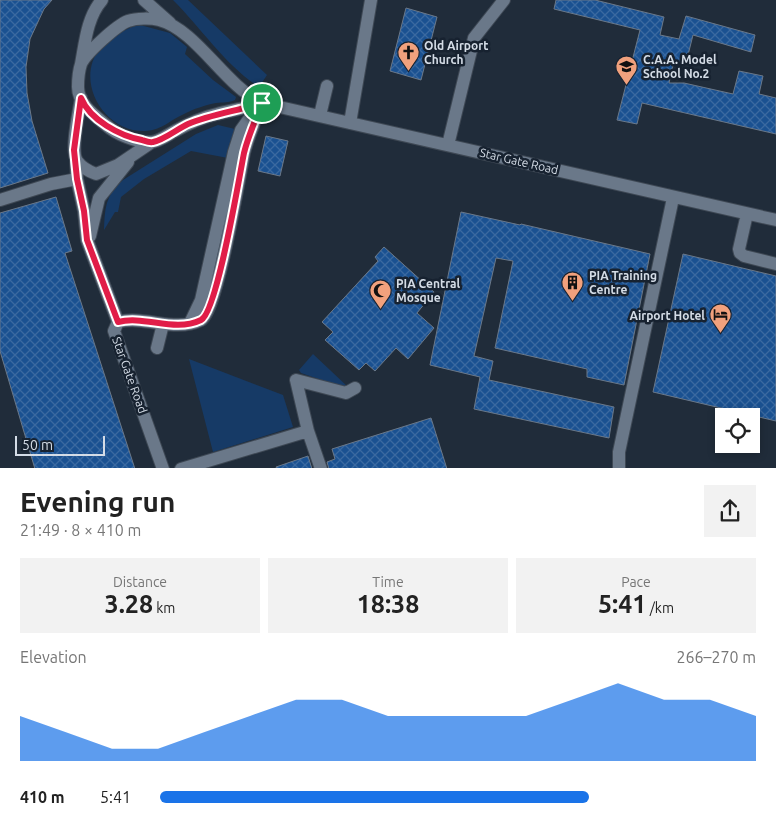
<!DOCTYPE html>
<html lang="en">
<head>
<meta charset="utf-8">
<style>
  body { margin:0; font-family:Ubuntu,sans-serif; background:#f2f2f2; color:#222; height:100vh; display:flex; flex-direction:column; font-size:19px; white-space:nowrap }
  * { box-sizing:border-box; margin:0 }
  p { font-size:16px; color:#767676 }
  .icon { flex:none; width:28px; height:28px; fill:none; stroke:currentColor; stroke-width:2; stroke-linecap:round; stroke-linejoin:round }
  .map { position:relative; height:468px; overflow:hidden }
  .sheet { display:flex; flex-direction:column; background:#fff; flex:1 }
  .sheet>* { flex:none }
  .tools { position:absolute; left:715px; top:408px; display:grid; gap:10px }
  .tools a { display:grid; place-items:center; width:45px; height:45px; border-radius:0px; background:#fff; box-shadow:0 2px 8px #0003; font-size:25px }
  .scale { position:absolute; left:15px; bottom:12px; width:90px; box-sizing:border-box; padding-left:5px; border:2px solid #d4dce6; border-top:0; font-size:14px; line-height:18px; white-space:nowrap; color:#d4dce6; -webkit-text-stroke:4px #172230; paint-order:stroke }
  .pin { position:absolute; display:grid; place-items:center; width:42px; height:42px; color:#fff; margin:-21px; border:2px solid #fff; border-radius:50%; box-shadow:0 1px 5px #0007 }
  .round { display:grid; place-items:center; flex:none; width:52px; height:52px; border-radius:0px; background:#f2f2f2 }
  .head { display:flex; align-items:center; justify-content:space-between; height:85px; padding:0 20px }
  h1 { font-size:28px; font-weight:700; line-height:38px }
  .metrics { display:grid; grid-template-columns:repeat(3,1fr); gap:8px; height:85px; padding:5px 20px }
  .metrics div { display:grid; align-content:center; border-radius:0px; background:#f2f2f2; text-align:center }
  .metrics b { font-size:25px; font-weight:700 }
  .metrics small { font-size:14px; font-weight:400 }
  .metrics p { font-size:14px }
  .chart { height:140px; padding:10px 20px }
  .chart p { display:flex; justify-content:space-between }
  .chart svg { width:100%; height:90px; margin-top:5px; fill:#1a73e8; opacity:.7 }
  ul { padding:0 20px; list-style:none; font-size:16px }
  li { display:grid; grid-template-columns:80px 60px 1fr; align-items:center; height:38px }
  li i { height:12px; border-radius:6px; background:#1a73e8 }
  .map>svg:first-child { display:block }
</style>
</head>
<body>
<div class="map">
<svg width="776" height="469" viewBox="0 0 776 469">
  <defs>
    <pattern id="building-cross-hatch" width="8" height="8" patternUnits="userSpaceOnUse" patternTransform="scale(1.25)"><rect width="8" height="8" fill="#1a5191"/><path d="M0 0l8 8M0 8l8-8" fill="none" stroke="#3a69a0"/></pattern>
  </defs>
  <rect width="100%" height="100%" fill="#202c3a"/>
  <!-- grass -->
  <path fill="#163a66" d="M 173,0 L 188,0 L 267,75 L 259,87 C 225,65 202,29 173,0 Z
    M 140,25 L 170,33 L 187,47 L 185,54 L 213,80 L 236,97 L 235,100 C 229,103 223,102 216,103 C 206,105 193,109 184,114 C 170,120 162,130 146,131 C 104,133 73,80 101,47 C 104,43 109,40 113,38 C 123,31 129,27 140,25 Z
    M 218,125 L 235,129 L 228,158 L 191,151 L 144,179 L 121,197 L 118,212 L 115,212 L 104,230 C 105,208 105,196 123,180 L 196,134 Z
    M 313,354 L 348,387 L 342,387 L 301,373 L 299,370 Z
    M 189,359 L 283,395 L 293,427 L 213,452 Z"/>
  <!-- building -->
  <path fill="url(#building-cross-hatch)" stroke="#6a7889" d="M 0,0 L 52,0 L 44,9 L 30,39 L 26,67 L 27,93 L 32,121 L 48,173 L 0,188 Z
    M 556,0 L 595,0 L 664,17 L 660,35 L 679,39 L 686,16 L 755,35 L 751,52 L 693,35 L 686,63 L 674,61 L 669,83 L 684,83 L 733,94 L 739,71 L 763,76 L 759,94 L 776,98 L 776,134 L 642,103 L 637,124 L 617,120 L 640,30 L 554,9 Z
    M 406,8 L 437,17 L 421,80 L 390,71 Z
    M 266,136 L 288,141 L 280,176 L 258,171 Z
    M 56,197 L 72,251 L 65,253 L 135,469 L 35,469 L 0,351 L 0,213 Z
    M 461,212 L 520,225 L 521,224 L 650,254 L 624,385 L 587,377 L 587,369 L 495,348 L 513,261 L 496,258 L 474,356 L 493,361 L 489,380 L 614,407 L 609,438 L 474,409 L 480,377 L 430,365 Z
    M 384,247 L 434,292 L 417,313 L 434,328 L 408,359 L 396,348 L 375,371 L 366,363 L 359,370 L 325,340 L 333,332 L 322,322 L 378,261 L 375,257 Z
    M 683,254 L 776,276 L 776,421 L 653,392 Z
    M 431,418 L 447,469 L 329,469 L 327,462 L 335,459 L 332,449 Z
    M 308,456 L 312,469 L 277,469 L 276,467 Z"/>
  <g fill="none" stroke-linecap="round" stroke-linejoin="round">
    <defs>
      <path id="minor" d="M 144,0 L 170,23
        M 81,64 C 85,43 87,17 102,0
        M 81,98 C 79,112 70,150 77,161 C 82,168 88,171 96,174 L 118,165 L 152,142
        M 262,103 C 247,108 232,110 217,114 C 203,117 188,124 175,131 C 169,134 159,142 151,142 C 137,143 116,134 106,125 C 94,115 78,104 78,87 C 78,81 79,70 81,64 C 86,53 117,25 128,21 C 137,18 151,18 159,20 C 197,30 224,85 262,103 L 776,220
        M 320,115 L 327,86
        M 350,123 L 371,0
        M 448,145 L 474,38 L 504,0
        M 76,160 L 77,179 L 84,211 L 87,240 L 118,322
        M 0,200 L 51,184 L 77,179
        M 747,214 L 739,249 L 740,253 L 744,256 L 776,264
        M 90,236 L 99,198 L 128,162
        M 190,323 L 201,300 L 234,152 L 241,130 L 254,112
        M 157,348 L 163,324
        M 308,431 L 321,469
        M 163,469 L 114,331 L 118,322 C 145,315 174,333 201,320 C 217,312 239,178 244,153 C 248,136 256,119 262,103
        M 181,469 L 308,431 L 296,380 L 346,393 L 355,388
        M 619,469 L 619,452 L 673,198"/>
    </defs>
    <!-- minor casing -->
    <use href="#minor" stroke="#3e4854" stroke-width="14"/>
    <!-- minor -->
    <use href="#minor" stroke="#6a7889" stroke-width="12"/>
  </g>
  <g fill="none" stroke-linecap="round" stroke-linejoin="round">
    <defs>
      <path id="route" d="M 81,98 C 90,120 120,136 142,140 C 145,141 150,143 153,142 C 164,140 177,129 188,124 C 211,114 237,111 262,103 C 256,119 248,136 244,153 C 239,178 217,312 201,320 C 174,333 145,315 118,322 L 87,240 L 84,211 L 77,179 L 74,150 Z"/>
    </defs>
    <!-- route casing -->
    <use href="#route" stroke="#fff" stroke-width="10"/>
    <!-- route -->
    <use href="#route" stroke="#e11d48" stroke-width="6"/>
  </g>
  <!-- icons -->
  <defs>
    <symbol id="church-pin" viewBox="-11 -11 22 30"><path d="M0 17L-7.5 6A9.5 9.5 0 1 1 7.5 6Z" fill="#f1a17d" stroke="#172230"/><path d="M-1.2-6h2.4v3.5h3.3v2.4h-3.3V6h-2.4V-.1h-3.3v-2.4h3.3Z" fill="#111"/></symbol>
    <symbol id="school-pin" viewBox="-11 -11 22 30"><path d="M0 17L-7.5 6A9.5 9.5 0 1 1 7.5 6Z" fill="#f1a17d" stroke="#172230"/><path d="M0-5L7-2L0 1L-7-2ZM-4 1L0 2.5L4 1V4Q0 6-4 4Z" fill="#111"/></symbol>
    <symbol id="building-pin" viewBox="-11 -11 22 30"><path d="M0 17L-7.5 6A9.5 9.5 0 1 1 7.5 6Z" fill="#f1a17d" stroke="#172230"/><path d="M-4-6H4V6H1V3H-1V6H-4ZM-2.5-4.3h1.7v1.8h-1.7ZM.8-4.3h1.7v1.8H.8ZM-2.5-1h1.7V.8h-1.7ZM.8-1h1.7V.8H.8Z" fill="#111"/></symbol>
    <symbol id="mosque-pin" viewBox="-11 -11 22 30"><path d="M0 17L-7.5 6A9.5 9.5 0 1 1 7.5 6Z" fill="#f1a17d" stroke="#172230"/><path d="M3.5-4.9A6 6 0 1 0 3.5 4.9A5 5 0 1 1 3.5-4.9Z" fill="#111"/></symbol>
    <symbol id="hotel-pin" viewBox="-11 -11 22 30"><path d="M0 17L-7.5 6A9.5 9.5 0 1 1 7.5 6Z" fill="#f1a17d" stroke="#172230"/><path d="M-6-4.5h1.5V1H6V5H4.5V3h-9V5H-6ZM-4 0a1.8 1.8 0 1 1 3.6 0ZM.5 0V-2.5h3Q6-2.5 6 0Z" fill="#111"/></symbol>
  </defs>
  <g fill-rule="evenodd">
    <use href="#church-pin" x="396" y="40" width="25" height="34"/>
    <use href="#school-pin" x="614" y="54" width="25" height="34"/>
    <use href="#building-pin" x="560" y="270" width="25" height="34"/>
    <use href="#mosque-pin" x="368" y="278" width="25" height="34"/>
    <use href="#hotel-pin" x="708" y="302" width="25" height="34"/>
  </g>
  <g text-anchor="middle" dominant-baseline="central" stroke-width="5" stroke-linejoin="round" paint-order="stroke">
    <!-- poi labels -->
    <g font-size="12" font-weight="bold" fill="#d4dce6" stroke="#172230" text-anchor="start">
      <text x="424" y="45">Old Airport<tspan x="424" dy="14">Church</tspan></text>
      <text x="643" y="59">C.A.A. Model<tspan x="643" dy="14">School No.2</tspan></text>
      <text x="589" y="275">PIA Training<tspan x="589" dy="14">Centre</tspan></text>
      <text x="396" y="283">PIA Central<tspan x="396" dy="14">Mosque</tspan></text>
      <text x="705" y="315" text-anchor="end">Airport Hotel</text>
    </g>
    <!-- street labels -->
    <g font-size="12" fill="#d4dce6" stroke="#172230">
      <text transform="translate(519 161) rotate(13)">Star Gate Road</text>
      <text transform="translate(130 375) rotate(70)">Star Gate Road</text>
    </g>
  </g>
</svg>
<div class="tools">
<a><svg class="icon" aria-label="locate" viewBox="0 0 24 24"><circle cx="12" cy="12" r="6"/><path d="M12 2v4M12 18v4M2 12h4M18 12h4"/></svg></a>
</div>
<div class="scale">50 m</div>
<div class="pin" style="left:262px;top:103px;background:#1e9e55"><svg class="icon" aria-label="arrive" viewBox="0 0 24 24"><path d="M6 21V4h12l-3 4 3 4H6"/></svg></div>
</div>
<section class="sheet">
<div class="head"><div><h1>Evening run</h1><p>21:49 · 8 × 410 m</p></div><a class="round"><svg class="icon" aria-label="share" viewBox="0 0 24 24"><path d="M12 15V3M7 8l5-5 5 5M5 13v7h14v-7"/></svg></a></div>
<div class="metrics">
<div><p>Distance</p><b>3.28<small> km</small></b></div>
<div><p>Time</p><b>18:38</b></div>
<div><p>Pace</p><b>5:41<small> /km</small></b></div>
</div>
<div class="chart"><p><span>Elevation</span>266–270 m</p>
<svg viewBox="0 0 160 44" preserveAspectRatio="none"><path d="M0 44V22L10 30L20 38L30 38L40 30L50 22L60 14L70 14L80 22L90 22L100 22L110 22L120 14L130 6L140 14L150 14L160 22V44z"/></svg>
</div>
<ul>
<li><b>410 m</b>5:41<i style="width:72%"></i></li>
</ul>
</section>
</body>
</html>
